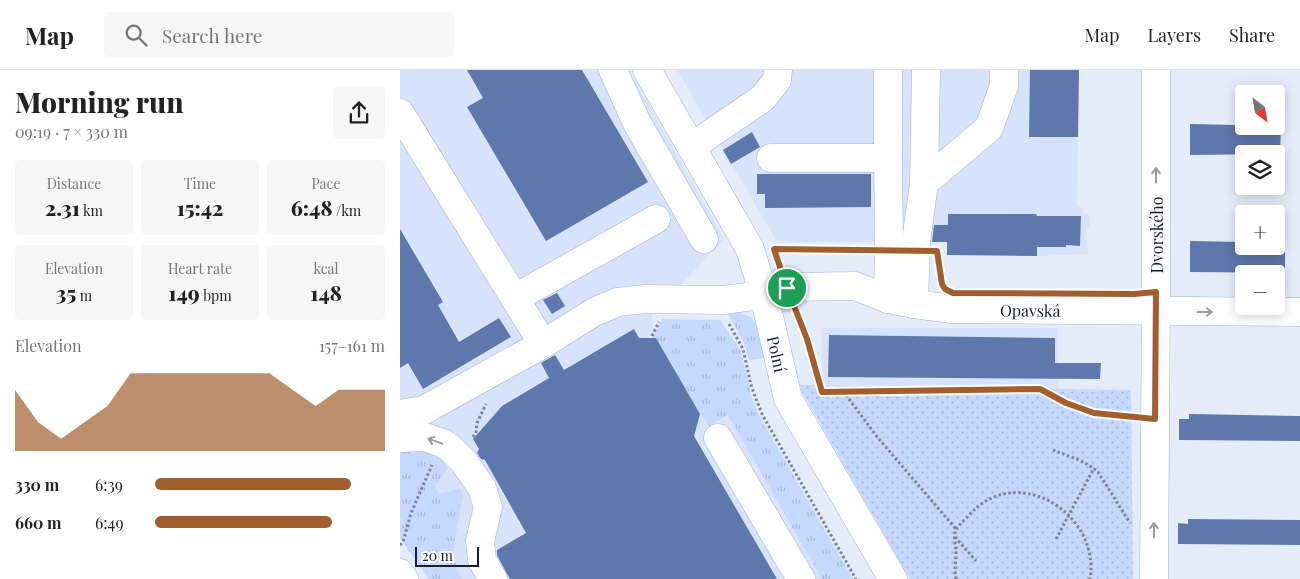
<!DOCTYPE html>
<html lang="en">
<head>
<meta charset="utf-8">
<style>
  body { margin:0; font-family:"Playfair Display",serif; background:#f6f6f6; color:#222; height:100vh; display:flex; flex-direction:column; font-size:19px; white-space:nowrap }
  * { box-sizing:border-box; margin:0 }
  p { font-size:16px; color:#767676 }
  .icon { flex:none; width:28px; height:28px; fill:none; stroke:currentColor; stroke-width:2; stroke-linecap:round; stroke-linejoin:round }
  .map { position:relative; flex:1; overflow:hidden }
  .side { display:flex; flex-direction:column; background:#fff; width:400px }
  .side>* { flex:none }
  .needle { width:32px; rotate:149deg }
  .controls { position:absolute; left:835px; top:15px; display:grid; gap:10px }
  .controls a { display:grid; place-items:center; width:50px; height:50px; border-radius:5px; background:#fff; box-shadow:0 2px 12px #0003; font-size:25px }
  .scale { position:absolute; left:15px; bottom:12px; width:64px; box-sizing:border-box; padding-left:5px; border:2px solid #181e2a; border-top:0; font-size:14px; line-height:18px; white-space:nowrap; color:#181e2a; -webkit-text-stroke:4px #f9f9f9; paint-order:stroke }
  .pin { position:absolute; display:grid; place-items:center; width:42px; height:42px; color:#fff; margin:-21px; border:2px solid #fff; border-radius:50%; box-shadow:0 1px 5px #0007 }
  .round { display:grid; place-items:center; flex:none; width:52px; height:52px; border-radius:5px; background:#f6f6f6 }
  .head { display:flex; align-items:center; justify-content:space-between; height:85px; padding:0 15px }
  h1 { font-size:28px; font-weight:800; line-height:38px }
  .metrics { display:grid; grid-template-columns:repeat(3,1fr); gap:8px; height:85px; padding:5px 15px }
  .metrics div { display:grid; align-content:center; border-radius:5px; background:#f6f6f6; text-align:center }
  .metrics b { font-size:21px; font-weight:800 }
  .metrics small { font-size:14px; font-weight:400 }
  .metrics p { font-size:14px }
  .chart { height:140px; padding:10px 15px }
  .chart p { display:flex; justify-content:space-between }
  .chart svg { width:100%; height:90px; margin-top:5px; fill:#a25f2d; opacity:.7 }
  ul { padding:0 15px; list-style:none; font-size:16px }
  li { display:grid; grid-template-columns:80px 60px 1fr; align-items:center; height:38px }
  li i { height:12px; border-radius:6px; background:#a25f2d }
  header { display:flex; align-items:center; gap:30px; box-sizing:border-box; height:70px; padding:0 25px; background:#fff; border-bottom:1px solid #e0e0e0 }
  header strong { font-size:24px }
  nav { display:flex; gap:28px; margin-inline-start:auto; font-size:18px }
  .search { width:350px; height:45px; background:#f6f6f6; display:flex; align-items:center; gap:12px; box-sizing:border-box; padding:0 18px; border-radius:5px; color:#767676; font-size:19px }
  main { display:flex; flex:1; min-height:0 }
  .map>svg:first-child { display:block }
</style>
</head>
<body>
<header>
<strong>Map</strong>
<div class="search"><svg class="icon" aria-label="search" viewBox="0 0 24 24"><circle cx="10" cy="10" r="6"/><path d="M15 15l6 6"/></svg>Search here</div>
<nav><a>Map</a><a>Layers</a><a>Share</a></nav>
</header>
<main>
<section class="side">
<div class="head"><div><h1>Morning run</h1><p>09:19 · 7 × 330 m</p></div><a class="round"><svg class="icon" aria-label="share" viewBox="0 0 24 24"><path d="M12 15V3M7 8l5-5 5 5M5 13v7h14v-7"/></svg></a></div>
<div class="metrics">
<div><p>Distance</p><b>2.31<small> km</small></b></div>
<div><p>Time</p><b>15:42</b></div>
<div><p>Pace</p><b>6:48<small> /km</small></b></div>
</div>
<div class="metrics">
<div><p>Elevation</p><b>35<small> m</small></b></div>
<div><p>Heart rate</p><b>149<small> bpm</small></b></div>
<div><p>kcal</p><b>148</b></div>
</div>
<div class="chart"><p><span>Elevation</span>157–161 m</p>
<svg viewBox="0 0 160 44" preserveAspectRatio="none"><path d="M0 44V14L10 30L20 38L30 30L40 22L50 6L60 6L70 6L80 6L90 6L100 6L110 6L120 14L130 22L140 14L150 14L160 14V44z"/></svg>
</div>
<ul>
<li><b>330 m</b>6:39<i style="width:85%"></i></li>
<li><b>660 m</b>6:49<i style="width:77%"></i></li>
</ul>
</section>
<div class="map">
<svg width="900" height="509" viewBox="0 0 900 509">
  <defs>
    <pattern id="grass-tufts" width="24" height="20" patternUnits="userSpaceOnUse" patternTransform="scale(1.25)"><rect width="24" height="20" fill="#c5d8fd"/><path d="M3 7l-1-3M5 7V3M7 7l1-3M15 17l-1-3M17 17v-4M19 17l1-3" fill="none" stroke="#a8b9d9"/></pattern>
    <pattern id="park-dots" width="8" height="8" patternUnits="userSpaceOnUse" patternTransform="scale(1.25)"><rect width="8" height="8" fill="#c5d8fd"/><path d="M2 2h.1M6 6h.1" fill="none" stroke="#a8b9d9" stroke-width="1.8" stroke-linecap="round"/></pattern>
  </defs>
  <rect width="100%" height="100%" fill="#e5ecf9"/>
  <!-- built -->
  <path fill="#d7e3fb" d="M 0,0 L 229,0 L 324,169 L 251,246 L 257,270 L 286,255 L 449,509 L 29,509 L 0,468 Z
    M 277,0 L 679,0 L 677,136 L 682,138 L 683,144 L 689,144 L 690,156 L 686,157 L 688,184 L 637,186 L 547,185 L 548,172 L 377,172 Z
    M 421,258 L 658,258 L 658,319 L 423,315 Z"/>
  <!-- grass -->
  <path fill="url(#grass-tufts)" d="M 338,242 L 352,248 L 357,255 L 364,288 L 349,290 L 344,273 L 328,244 L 328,243 Z
    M 262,249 L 320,250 L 341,281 L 352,328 L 360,347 L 453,509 L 422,509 L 328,345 L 309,356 L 300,344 L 256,268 L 253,268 Z
    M 0,379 L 38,381 L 48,399 L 35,415 L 39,424 L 60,419 L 63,425 L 53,480 L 59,505 L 62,509 L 29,509 L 0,468 Z"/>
  <!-- park -->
  <path fill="url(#park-dots)" d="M 398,315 L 731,320 L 733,509 L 510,509 Z"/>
  <!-- building -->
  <path fill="#5e77ac" d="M 67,0 L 182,0 L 248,112 L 146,171 L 67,37 L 83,28 Z
    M 630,0 L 679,0 L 678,67 L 629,67 Z
    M 790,54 L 881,56 L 880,84 L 790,85 Z
    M 352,62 L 360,77 L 331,94 L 323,80 Z
    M 357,104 L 471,104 L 471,137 L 365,138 L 365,124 L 357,124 Z
    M 548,144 L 636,144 L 637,146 L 681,146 L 680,176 L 666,175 L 666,177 L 637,177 L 637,186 L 547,185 L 547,172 L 532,172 L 534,155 L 548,155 Z
    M 0,159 L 43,232 L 38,235 L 59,272 L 99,248 L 111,267 L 23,319 L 8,293 L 0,298 Z
    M 790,171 L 844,172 L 844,176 L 885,176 L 885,203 L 790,202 Z
    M 157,223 L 165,236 L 152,244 L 143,230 Z
    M 234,259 L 239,268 L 256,268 L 300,344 L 294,366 L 377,509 L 110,509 L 107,504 L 97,485 L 97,480 L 126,463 L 85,390 L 81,389 L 77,383 L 79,379 L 73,369 L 102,336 L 149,308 L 141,293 L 155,285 L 164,300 Z
    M 429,265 L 655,268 L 655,293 L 701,293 L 700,309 L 428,307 Z
    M 789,344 L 900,346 L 900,371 L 779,370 L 779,349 L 789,349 Z
    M 788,449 L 900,450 L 900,475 L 778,474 L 778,453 L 788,454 Z"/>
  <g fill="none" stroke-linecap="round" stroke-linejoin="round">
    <defs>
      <g id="minor">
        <path d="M 213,0 L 237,53 L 304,169"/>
        <path id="s1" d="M 247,0 L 350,179 L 364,225 L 388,329 L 493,509"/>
        <path d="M 0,43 L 143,274"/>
        <path d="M 291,77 L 363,28 L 377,10 L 378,0"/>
        <path d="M 371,88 L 488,88 L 489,172 L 488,229"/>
        <path d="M 488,88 L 488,0"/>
        <path d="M 524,113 L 526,0"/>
        <path d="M 115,228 L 256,149"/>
        <path d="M 514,234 L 516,172 L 524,113 L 589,58 L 604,16 L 604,0"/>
        <path id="s2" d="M 0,344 L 24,340 L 143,274 L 194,242 L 218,232 L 245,229 L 323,230 L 364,225 L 387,217 L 455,216 L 488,229 L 514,234 L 552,239 L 900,242"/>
        <path d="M 0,368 L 25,367 L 42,373 L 49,377 L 64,392 L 82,418 L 88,437 L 80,471 L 82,490 L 93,509"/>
        <path d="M 318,368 L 401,509"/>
        <path d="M 754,509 L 756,223 L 756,0"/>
      </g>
      <path id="major" d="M 0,503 L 4,509"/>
    </defs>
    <!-- minor casing -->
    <use href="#minor" stroke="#a2b2d1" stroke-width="29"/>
    <!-- major casing -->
    <use href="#major" stroke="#a2b2d1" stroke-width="29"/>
    <!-- path -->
    <path stroke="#7c838f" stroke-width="3" stroke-dasharray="2.5 2.5" stroke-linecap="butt" d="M 375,179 L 467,180
      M 396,240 L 407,269 L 422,322 L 640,319 L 666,333 L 694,343 L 732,347
      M 329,254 L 343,279 L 351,315 L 356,329 L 363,346 L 456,509
      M 252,266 L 259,252
      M 443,321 L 478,368 L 556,459
      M 73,367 L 76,363 L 77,353 L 86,334
      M 653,380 C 668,386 686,391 698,402 L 730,453
      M 555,467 L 576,491
      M 656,469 L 694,398
      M 0,475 L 3,472 L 11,443 L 32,395
      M 556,509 C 554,500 556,491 556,482 C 556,475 553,466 556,460 C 559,454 567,448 571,443 C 619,392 701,445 690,509"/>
    <!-- minor -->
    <use href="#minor" stroke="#fff" stroke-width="28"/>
    <!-- major -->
    <use href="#major" stroke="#fff" stroke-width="28"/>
  </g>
  <!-- one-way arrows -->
  <defs><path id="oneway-shaft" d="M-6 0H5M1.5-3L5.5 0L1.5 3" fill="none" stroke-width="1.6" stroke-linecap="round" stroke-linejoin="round" transform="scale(1.25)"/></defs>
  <g stroke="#979a9f">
    <use href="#oneway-shaft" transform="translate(756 105) rotate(-90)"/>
    <use href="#oneway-shaft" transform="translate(805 242)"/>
    <use href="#oneway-shaft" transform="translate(35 371) rotate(-160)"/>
    <use href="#oneway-shaft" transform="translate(754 460) rotate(-90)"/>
  </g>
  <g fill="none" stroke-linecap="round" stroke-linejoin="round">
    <defs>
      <path id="route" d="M 374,179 L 537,181 L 542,214 L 545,219 L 553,223 L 734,224 L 756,222 L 755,349 L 694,343 L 666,333 L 640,319 L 422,322 L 407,269 L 387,218 Z"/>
    </defs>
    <!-- route casing -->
    <use href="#route" stroke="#fff" stroke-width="10"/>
    <!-- route -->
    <use href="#route" stroke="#a25f2d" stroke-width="6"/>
  </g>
  <g text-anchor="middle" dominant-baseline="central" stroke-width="5" stroke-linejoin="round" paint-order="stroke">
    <!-- street labels -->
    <g font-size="16" fill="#181e2a" stroke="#f9f9f9">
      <text transform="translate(756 165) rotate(-90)">Dvorského</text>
      <text stroke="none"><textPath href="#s2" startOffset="664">Opavská</textPath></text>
      <text stroke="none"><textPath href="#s1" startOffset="315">Polní</textPath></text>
    </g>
  </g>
</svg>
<div class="controls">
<a><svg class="needle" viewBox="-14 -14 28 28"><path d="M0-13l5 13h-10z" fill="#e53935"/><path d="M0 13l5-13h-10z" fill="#767676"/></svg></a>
<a><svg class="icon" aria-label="layers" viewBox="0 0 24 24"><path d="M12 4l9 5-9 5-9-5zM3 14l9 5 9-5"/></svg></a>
<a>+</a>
<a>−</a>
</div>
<div class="scale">20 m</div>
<div class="pin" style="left:387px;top:218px;background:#1e9e55"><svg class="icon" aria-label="arrive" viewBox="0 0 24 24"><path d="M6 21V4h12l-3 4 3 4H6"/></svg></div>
</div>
</main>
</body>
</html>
